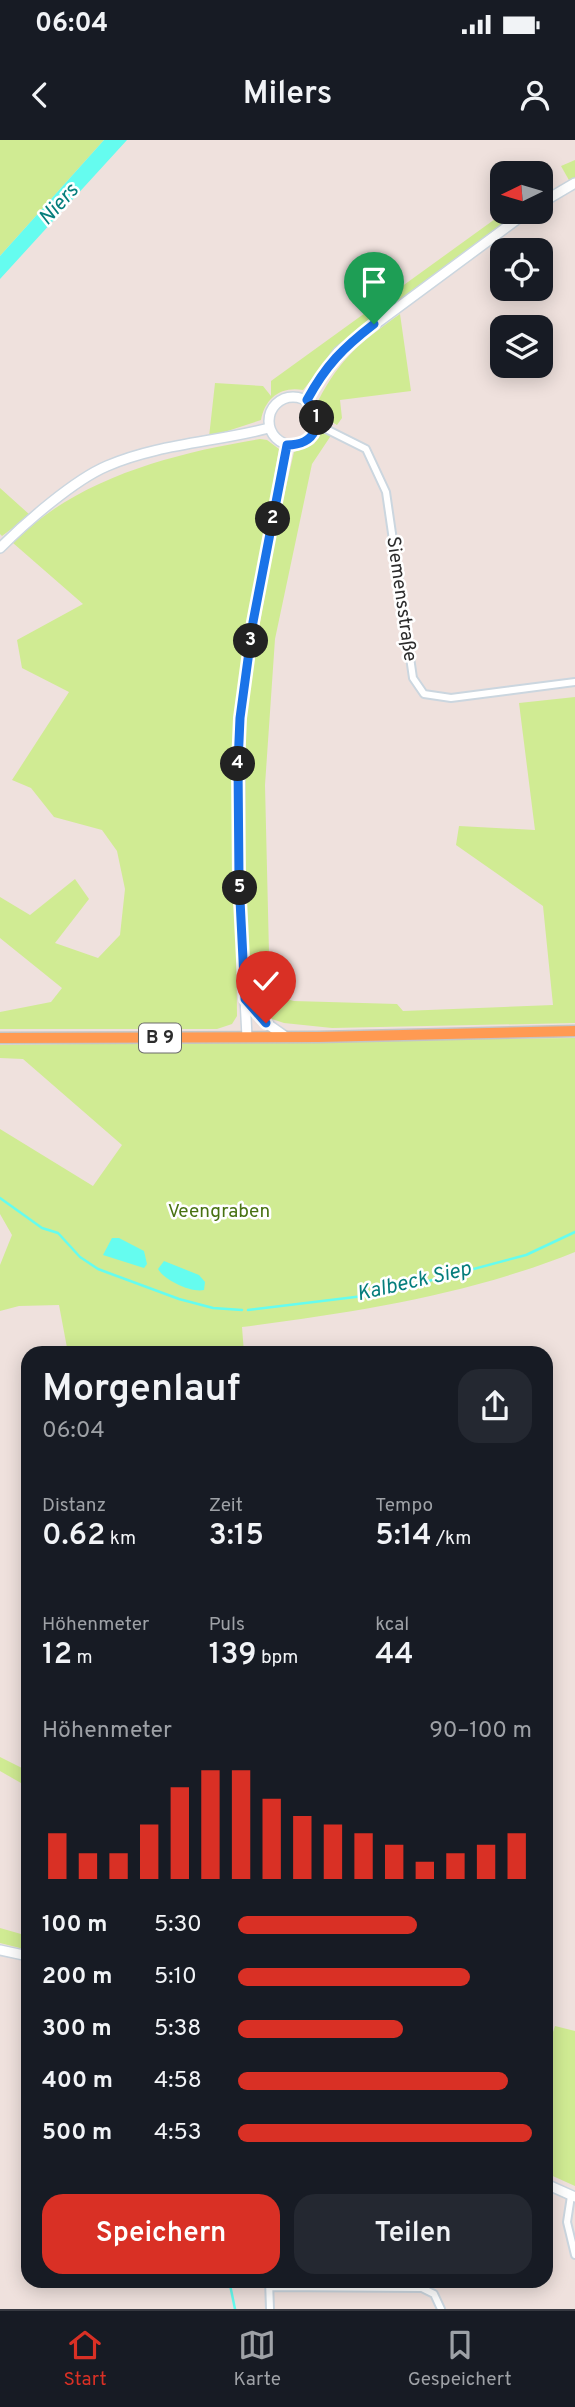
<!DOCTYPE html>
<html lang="de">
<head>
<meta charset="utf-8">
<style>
  body { margin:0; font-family:Overpass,sans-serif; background:#242831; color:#f1f3f6; height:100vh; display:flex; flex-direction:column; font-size:26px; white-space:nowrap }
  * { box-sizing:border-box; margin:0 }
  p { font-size:23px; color:#9ea1a6 }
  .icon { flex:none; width:38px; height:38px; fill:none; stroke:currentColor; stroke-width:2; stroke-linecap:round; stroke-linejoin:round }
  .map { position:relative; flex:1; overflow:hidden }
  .panel { position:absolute; left:21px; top:1206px; width:532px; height:942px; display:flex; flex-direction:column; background:#171b24; border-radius:21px; box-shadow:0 4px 18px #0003 }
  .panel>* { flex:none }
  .needle { width:46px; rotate:265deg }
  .buttons { position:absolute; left:490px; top:21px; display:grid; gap:14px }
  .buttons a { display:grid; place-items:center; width:63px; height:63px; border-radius:14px; background:#171b24; box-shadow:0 4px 18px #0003; font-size:35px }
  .pin { position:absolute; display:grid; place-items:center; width:60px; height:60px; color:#fff; margin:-72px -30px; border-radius:50% 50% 50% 0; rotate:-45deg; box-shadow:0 0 7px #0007 }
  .pin .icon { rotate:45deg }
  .km { position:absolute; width:35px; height:35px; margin:-18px; border-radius:50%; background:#222; color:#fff; font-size:19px; line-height:35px; text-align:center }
  .round { display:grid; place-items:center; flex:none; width:74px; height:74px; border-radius:21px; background:#242831 }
  .summary { display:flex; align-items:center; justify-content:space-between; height:119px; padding:0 21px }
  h1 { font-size:38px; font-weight:600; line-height:52px }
  .figures { display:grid; grid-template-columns:repeat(3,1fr); gap:10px; height:119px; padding:7px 21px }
  .figures div { display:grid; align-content:center }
  .figures b { font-size:30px; font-weight:600 }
  .figures small { font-size:19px; font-weight:400 }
  .figures p { font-size:19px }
  .chart { height:196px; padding:14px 21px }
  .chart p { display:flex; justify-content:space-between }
  .chart svg { width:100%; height:126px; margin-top:7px; stroke:#d93025; stroke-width:6 }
  .cta { display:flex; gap:14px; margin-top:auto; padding:14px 21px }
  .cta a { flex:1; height:80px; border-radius:21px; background:#d93025; color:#fff; font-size:28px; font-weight:600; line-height:80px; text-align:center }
  .cta a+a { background:#242831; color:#f1f3f6 }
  ul { padding:0 21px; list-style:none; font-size:23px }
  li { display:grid; grid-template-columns:112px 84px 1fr; align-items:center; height:52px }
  li i { height:18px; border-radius:9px; background:#d93025 }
  .status { display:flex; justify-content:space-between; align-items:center; height:49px; padding:0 35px; background:#171b24; direction:ltr }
  .status svg { height:19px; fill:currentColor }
  header { display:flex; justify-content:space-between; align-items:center; height:91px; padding:0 21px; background:#171b24; font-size:32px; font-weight:600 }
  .dock { display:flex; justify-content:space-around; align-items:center; height:98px; border-top:2px solid #363941; background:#171b24; font-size:19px; color:#9ea1a6 }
  .dock a { display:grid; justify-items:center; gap:4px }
  .dock .active { color:#d93025 }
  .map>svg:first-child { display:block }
</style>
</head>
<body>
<div class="status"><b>06:04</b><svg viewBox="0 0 49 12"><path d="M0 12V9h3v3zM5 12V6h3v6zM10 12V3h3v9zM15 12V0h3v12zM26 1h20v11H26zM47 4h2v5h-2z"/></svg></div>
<header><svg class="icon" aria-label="back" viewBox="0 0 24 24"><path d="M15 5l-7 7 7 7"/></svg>Milers<svg class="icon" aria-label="person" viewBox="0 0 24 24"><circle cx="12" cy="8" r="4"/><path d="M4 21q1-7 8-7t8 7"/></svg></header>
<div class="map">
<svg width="575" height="2169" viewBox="0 0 575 2169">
  <rect width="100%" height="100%" fill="#efe1dd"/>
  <!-- green -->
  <path fill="#d0eb93" d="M 0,0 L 104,0 L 0,116 Z
    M 575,20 L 575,39 L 570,42 L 561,26 Z
    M 502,74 L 510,81 L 334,212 L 303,250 C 281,246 265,258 261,280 L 209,297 L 215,243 L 263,246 L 271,256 L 271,241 Z
    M 400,174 L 411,251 L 340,260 L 342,278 L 337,285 L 325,278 L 318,261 C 341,217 361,202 400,174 Z
    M 324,287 L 334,291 L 312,324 L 275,499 L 265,645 L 270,855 L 294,861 L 397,864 L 403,871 L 553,865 L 543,766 L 456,705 L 459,686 L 535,690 L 519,563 L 575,557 L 575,883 L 332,888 L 284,883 L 263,876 L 256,867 L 250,841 L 243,722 L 244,580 L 273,404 L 294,312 L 314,304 Z
    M 260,299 L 267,300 L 279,309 L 243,514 L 234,628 L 237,876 L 232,884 L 217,889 L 0,889 L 0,872 L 51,862 L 62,848 L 0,798 L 0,757 L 30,775 L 75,739 L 89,759 L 55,803 L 98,818 L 120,795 L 125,749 L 117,711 L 102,690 L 54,677 L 31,648 L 12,640 L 69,552 L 22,528 L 17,500 L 83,464 L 13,403 C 76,338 174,313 260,299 Z
    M 0,348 L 30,375 L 2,396 L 0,394 Z
    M 575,898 L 575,1112 C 468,1155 356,1172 242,1187 L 244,1213 L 68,1213 L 59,1165 L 19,1166 L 0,1171 L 0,1125 L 12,1095 L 0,1074 L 0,989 L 93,1046 L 122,1005 L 23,919 L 0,918 L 0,905 Z
    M 0,1617 L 28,1631 L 28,1647 L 0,1631 Z
    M 0,1788 L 28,1796 L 28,1810 L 0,1803 Z
    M 555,1886 L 575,1891 L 575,2046 L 546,2033 L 546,1913 Z"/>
  <!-- water -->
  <path fill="#65fcef" d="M 104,0 L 127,0 L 0,139 L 0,116 Z
    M 112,1098 L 119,1098 L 144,1111 L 147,1124 L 144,1128 L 103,1115 Z
    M 164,1121 L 199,1135 L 205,1142 L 204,1150 C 191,1153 164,1140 158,1129 Z"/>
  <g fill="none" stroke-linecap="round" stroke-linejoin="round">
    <!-- stream -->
    <path stroke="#65fcef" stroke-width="2.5" d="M 0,1058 L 42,1088 L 58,1093 L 80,1117 L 98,1129 L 179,1159 L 213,1168 L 242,1170
      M 248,1170 L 380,1154 L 526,1115 L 575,1092
      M 229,2140 L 235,2169"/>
    <defs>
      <path id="street" d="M 318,285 L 366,309 L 386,352 L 413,538 L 424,554 L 451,558 L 575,542
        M 571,2056 L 567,2082 L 575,2115
        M 269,2140 L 270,2169
        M 270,2147 L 422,2148 L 434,2154 L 441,2169"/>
      <path id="secondary" d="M 541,63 L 575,43
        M269 281a24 24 0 1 1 48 0a24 24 0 1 1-48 0Z
        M 307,260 L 338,212 L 527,72
        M 0,408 C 25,383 74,340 107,326 C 157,304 216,302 269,288
        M 246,860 L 266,883 L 286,897
        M 247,897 L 239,740 L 240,578 L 253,482 L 287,305
        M 0,1810 L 28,1816
        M 546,2044 L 575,2057"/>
      <path id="primary" d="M 0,898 L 318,897 L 575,891"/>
    </defs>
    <!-- street casing -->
    <use href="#street" stroke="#cbd6df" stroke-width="10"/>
    <!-- secondary casing -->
    <use href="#secondary" stroke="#cbd6df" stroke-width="12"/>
    <!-- primary casing -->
    <use href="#primary" stroke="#c4c4c4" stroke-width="13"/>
    <!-- street -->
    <use href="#street" stroke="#fff" stroke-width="6"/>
    <!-- secondary -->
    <use href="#secondary" stroke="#fff" stroke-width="9"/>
    <!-- primary -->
    <use href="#primary" stroke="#ff9a52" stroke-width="10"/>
  </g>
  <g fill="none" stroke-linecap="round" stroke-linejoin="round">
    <defs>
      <path id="route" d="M 266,883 L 245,859 L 239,740 L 238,624 L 240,578 L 253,482 L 287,305 C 316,305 325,282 307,260 C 326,225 343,208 374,184"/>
    </defs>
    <!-- route casing -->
    <use href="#route" stroke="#fff" stroke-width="14"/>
    <!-- route -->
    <use href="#route" stroke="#1a73e8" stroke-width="9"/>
  </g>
  <g text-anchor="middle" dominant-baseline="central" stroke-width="5" stroke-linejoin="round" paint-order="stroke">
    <!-- shield labels -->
    <rect fill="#fff" stroke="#6b6b6b" stroke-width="2" x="139" y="883.5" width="42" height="29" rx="5"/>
    <g font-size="18" font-weight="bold" fill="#2c2c2c">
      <text x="160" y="898">B 9</text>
    </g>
    <!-- street labels -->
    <g font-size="19" fill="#2c2c2c" stroke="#fff">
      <text transform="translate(401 459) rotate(82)">Siemensstraße</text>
    </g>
    <!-- park labels -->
    <g font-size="19" fill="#487212" stroke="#fff">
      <text x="219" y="1072">Veengraben</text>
    </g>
    <!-- water labels -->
    <g font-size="21" font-style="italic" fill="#057e7c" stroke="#fff">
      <text transform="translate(59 65) rotate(-48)">Niers</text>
      <text transform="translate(414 1142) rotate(-13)">Kalbeck Siep</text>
    </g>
  </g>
</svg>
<div class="buttons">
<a><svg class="needle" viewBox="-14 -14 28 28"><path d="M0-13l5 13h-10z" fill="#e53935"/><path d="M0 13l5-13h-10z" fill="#9ea1a6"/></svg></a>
<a><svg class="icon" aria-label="locate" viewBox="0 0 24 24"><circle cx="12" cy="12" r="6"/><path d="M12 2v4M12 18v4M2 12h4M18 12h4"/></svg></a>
<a><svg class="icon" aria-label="layers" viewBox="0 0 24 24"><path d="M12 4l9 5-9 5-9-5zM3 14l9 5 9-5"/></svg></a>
</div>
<div class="pin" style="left:374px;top:184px;background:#1e9e55"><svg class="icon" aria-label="arrive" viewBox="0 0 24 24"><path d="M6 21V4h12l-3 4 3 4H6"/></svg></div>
<div class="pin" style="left:266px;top:883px;background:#d93025"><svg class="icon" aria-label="check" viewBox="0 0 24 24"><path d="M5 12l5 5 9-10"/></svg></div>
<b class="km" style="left:317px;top:278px">1</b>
<b class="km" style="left:273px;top:379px">2</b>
<b class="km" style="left:251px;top:501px">3</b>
<b class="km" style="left:238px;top:624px">4</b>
<b class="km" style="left:240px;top:748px">5</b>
<section class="panel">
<div class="summary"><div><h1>Morgenlauf</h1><p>06:04</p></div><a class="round"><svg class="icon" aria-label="share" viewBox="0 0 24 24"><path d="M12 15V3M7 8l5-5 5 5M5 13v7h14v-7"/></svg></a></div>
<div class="figures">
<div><p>Distanz</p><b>0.62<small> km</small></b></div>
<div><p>Zeit</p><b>3:15</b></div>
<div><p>Tempo</p><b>5:14<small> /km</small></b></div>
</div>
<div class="figures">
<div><p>Höhenmeter</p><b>12<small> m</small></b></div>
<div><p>Puls</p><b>139<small> bpm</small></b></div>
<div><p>kcal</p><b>44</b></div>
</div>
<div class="chart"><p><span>Höhenmeter</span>90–100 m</p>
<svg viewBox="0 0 160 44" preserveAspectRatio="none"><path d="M5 44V28M15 44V35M25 44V35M35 44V25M45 44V12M55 44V6M65 44V6M75 44V16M85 44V22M95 44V25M105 44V28M115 44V32M125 44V38M135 44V35M145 44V32M155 44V28"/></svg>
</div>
<ul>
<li><b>100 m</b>5:30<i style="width:61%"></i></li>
<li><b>200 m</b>5:10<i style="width:79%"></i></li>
<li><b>300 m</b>5:38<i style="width:56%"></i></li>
<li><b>400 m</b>4:58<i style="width:92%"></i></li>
<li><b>500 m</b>4:53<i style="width:100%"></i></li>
</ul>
<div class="cta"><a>Speichern</a><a>Teilen</a></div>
</section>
</div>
<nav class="dock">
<a class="active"><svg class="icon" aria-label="home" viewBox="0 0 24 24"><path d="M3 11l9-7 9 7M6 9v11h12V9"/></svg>Start</a>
<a><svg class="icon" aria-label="map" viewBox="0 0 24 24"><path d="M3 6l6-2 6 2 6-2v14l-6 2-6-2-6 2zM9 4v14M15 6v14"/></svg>Karte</a>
<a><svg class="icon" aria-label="saved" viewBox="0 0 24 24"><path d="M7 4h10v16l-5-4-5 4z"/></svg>Gespeichert</a>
</nav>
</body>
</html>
